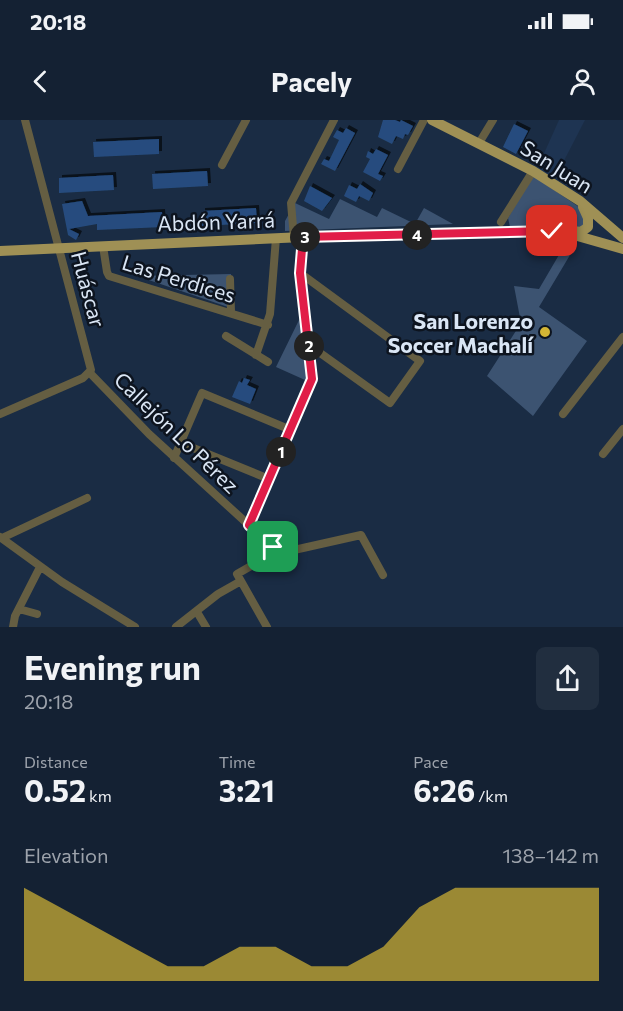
<!DOCTYPE html>
<html lang="en">
<head>
<meta charset="utf-8">
<style>
  body { margin:0; font-family:Commissioner,sans-serif; background:#212e3f; color:#f1f3f6; height:100vh; display:flex; flex-direction:column; font-size:22px; white-space:nowrap }
  * { box-sizing:border-box; margin:0 }
  p { font-size:20px; color:#9da3ac }
  .icon { flex:none; width:33px; height:33px; fill:none; stroke:currentColor; stroke-width:2; stroke-linecap:round; stroke-linejoin:round }
  .map { position:relative; height:507px; overflow:hidden }
  .drawer { display:flex; flex-direction:column; background:#142133; flex:1 }
  .drawer>* { flex:none }
  .pin { position:absolute; display:grid; place-items:center; width:51px; height:51px; color:#fff; margin:-26px; border-radius:12px; box-shadow:0 3px 9px #0006 }
  .km { position:absolute; width:30px; height:30px; margin:-15px; border-radius:50%; background:#222; color:#fff; font-size:16px; line-height:30px; text-align:center }
  .round { display:grid; place-items:center; flex:none; width:63px; height:63px; border-radius:9px; background:#212e3f }
  .summary { display:flex; align-items:center; justify-content:space-between; height:102px; padding:0 24px }
  h1 { font-size:33px; font-weight:700; line-height:45px }
  .stats { display:grid; grid-template-columns:repeat(3,1fr); gap:9px; height:102px; padding:6px 24px }
  .stats div { display:grid; align-content:center }
  .stats b { font-size:30px; font-weight:700 }
  .stats small { font-size:16px; font-weight:400 }
  .stats p { font-size:16px }
  .chart { height:168px; padding:12px 24px }
  .chart p { display:flex; justify-content:space-between }
  .chart svg { width:100%; height:108px; margin-top:6px; fill:#d4b635; opacity:.7 }
  .status { display:flex; justify-content:space-between; align-items:center; height:42px; padding:0 30px; background:#142133; direction:ltr }
  .status svg { height:16px; fill:currentColor }
  header { display:flex; justify-content:space-between; align-items:center; height:78px; padding:0 24px; background:#142133; font-size:27px; font-weight:700 }
  .map>svg:first-child { display:block }
</style>
</head>
<body>
<div class="status"><b>20:18</b><svg viewBox="0 0 49 12"><path d="M0 12V9h3v3zM5 12V6h3v6zM10 12V3h3v9zM15 12V0h3v12zM26 1h20v11H26zM47 4h2v5h-2z"/></svg></div>
<header><svg class="icon" aria-label="back" viewBox="0 0 24 24"><path d="M15 5l-7 7 7 7"/></svg>Pacely<svg class="icon" aria-label="person" viewBox="0 0 24 24"><circle cx="12" cy="8" r="4"/><path d="M4 21q1-7 8-7t8 7"/></svg></header>
<div class="map">
<svg width="623" height="507" viewBox="0 0 623 507">
  <defs>
    <filter id="shadow"><feDropShadow dx="3" dy="-3" stdDeviation="0" flood-color="#0009"/></filter>
  </defs>
  <rect width="100%" height="100%" fill="#1a2c44"/>
  <!-- built -->
  <path fill="#1e3452" d="M 559,0 L 585,0 L 554,60 L 537,49 Z"/>
  <!-- green -->
  <path fill="#3c5371" d="M 532,55 L 579,87 L 585,94 L 583,109 L 564,110 L 546,106 L 510,107 L 508,98 Z
    M 340,79 L 377,97 L 382,88 L 415,104 L 424,88 L 453,104 L 285,111 L 285,101 L 295,83 L 329,99 Z
    M 563,128 L 573,130 L 539,187 L 587,221 L 533,296 L 487,256 L 521,203 L 514,166 L 539,169 Z
    M 231,154 L 231,188 L 137,156 Z
    M 300,198 L 307,256 L 305,260 L 276,247 Z"/>
  <!-- building -->
  <path fill="#264c7e" filter="url(#shadow)" d="M 383,0 L 395,0 L 400,2 L 401,0 L 413,6 L 408,15 L 405,14 L 403,19 L 396,16 L 392,24 L 378,17 Z
    M 514,4 L 528,11 L 516,34 L 503,27 Z
    M 346,8 L 355,13 L 335,51 L 321,44 L 324,39 L 329,41 L 339,20 L 333,17 L 337,10 L 343,13 Z
    M 159,19 L 159,34 L 94,37 L 93,22 Z
    M 376,29 L 388,35 L 378,54 L 383,56 L 380,61 L 363,52 L 370,39 L 366,37 L 368,31 L 373,34 Z
    M 207,51 L 208,66 L 153,69 L 152,54 Z
    M 113,55 L 114,70 L 59,73 L 59,58 Z
    M 360,64 L 373,73 L 369,81 L 359,76 L 356,82 L 344,76 L 349,65 L 357,69 Z
    M 310,66 L 332,78 L 322,91 L 304,81 Z
    M 82,81 L 88,96 L 162,92 L 163,107 L 97,110 L 97,104 L 69,109 L 79,114 L 76,120 L 68,115 L 62,84 Z
    M 256,88 L 257,103 L 202,106 L 202,91 Z
    M 244,258 L 250,260 L 247,265 L 256,269 L 250,284 L 232,277 L 239,261 L 242,263 Z"/>
  <g fill="none" stroke-linecap="round" stroke-linejoin="round">
    <!-- minor -->
    <path stroke="#655e42" stroke-width="8" d="M 479,23 L 493,0
      M 222,45 L 246,0
      M 398,49 L 424,0
      M 501,102 L 533,51
      M 294,118 L 291,83 L 334,0
      M 103,126 L 107,152 L 109,156 L 268,205
      M 300,153 L 420,241 L 390,283 L 309,225
      M 230,159 L 231,192
      M 226,216 L 268,242
      M 256,235 L 270,194 L 276,118
      M 89,252 L 149,314 L 273,427 L 282,431 L 294,430 L 361,415 L 383,455
      M 0,294 L 83,258 L 91,250 L 25,0
      M 563,294 L 623,217
      M 181,323 L 269,359
      M 603,334 L 623,309
      M 174,338 L 202,273 L 291,310
      M 249,405 L 312,259 L 300,153 L 303,117
      M 0,417 L 62,462 L 135,507
      M 2,418 L 87,378
      M 19,489 L 37,494
      M 197,492 L 206,507
      M 13,507 L 15,496 L 40,447
      M 176,507 L 218,474 L 241,461
      M 267,507 L 237,454 L 270,435 L 282,431"/>
    <!-- major -->
    <path stroke="#9f9055" stroke-width="10" d="M 432,0 L 533,51 L 580,81 L 623,118
      M 573,111 L 581,112 L 588,107 L 588,98 L 583,87
      M 0,131 L 303,117 L 535,111 L 567,113 L 623,129"/>
  </g>
  <g fill="none" stroke-linecap="round" stroke-linejoin="round">
    <defs>
      <path id="route" d="M 273,427 L 249,405 L 312,259 L 300,153 L 303,117 L 552,111"/>
    </defs>
    <!-- route casing -->
    <use href="#route" stroke="#fff" stroke-width="12"/>
    <!-- route -->
    <use href="#route" stroke="#e11d48" stroke-width="8"/>
  </g>
  <!-- markers -->
  <circle fill="#d4b635" stroke="#0d141f" stroke-width="2" cx="545" cy="212" r="6"/>
  <g text-anchor="middle" dominant-baseline="central" stroke-width="5" stroke-linejoin="round" paint-order="stroke">
    <!-- street labels -->
    <g font-size="21" fill="#dae6f5" stroke="#0d141f">
      <text transform="translate(557 46) rotate(32)">San Juan</text>
      <text transform="translate(216 101) rotate(-2)">Abdón Yarrá</text>
      <text transform="translate(179 158) rotate(17)">Las Perdices</text>
      <text transform="translate(89 169) rotate(75)">Huáscar</text>
      <text transform="translate(177 312) rotate(44)">Callejón Lo Pérez</text>
    </g>
    <!-- poi labels -->
    <g font-size="21" font-weight="bold" fill="#dae6f5" stroke="#0d141f" text-anchor="end">
      <text x="533" y="200">San Lorenzo<tspan x="533" dy="24">Soccer Machalí</tspan></text>
    </g>
  </g>
</svg>
<div class="pin" style="left:273px;top:427px;background:#1e9e55"><svg class="icon" aria-label="arrive" viewBox="0 0 24 24"><path d="M6 21V4h12l-3 4 3 4H6"/></svg></div>
<div class="pin" style="left:552px;top:111px;background:#d93025"><svg class="icon" aria-label="check" viewBox="0 0 24 24"><path d="M5 12l5 5 9-10"/></svg></div>
<b class="km" style="left:281px;top:332px">1</b>
<b class="km" style="left:309px;top:226px">2</b>
<b class="km" style="left:305px;top:117px">3</b>
<b class="km" style="left:417px;top:115px">4</b>
</div>
<section class="drawer">
<div class="summary"><div><h1>Evening run</h1><p>20:18</p></div><a class="round"><svg class="icon" aria-label="share" viewBox="0 0 24 24"><path d="M12 15V3M7 8l5-5 5 5M5 13v7h14v-7"/></svg></a></div>
<div class="stats">
<div><p>Distance</p><b>0.52<small> km</small></b></div>
<div><p>Time</p><b>3:21</b></div>
<div><p>Pace</p><b>6:26<small> /km</small></b></div>
</div>
<div class="chart"><p><span>Elevation</span>138–142 m</p>
<svg viewBox="0 0 160 44" preserveAspectRatio="none"><path d="M0 44V6L10 14L20 22L30 30L40 38L50 38L60 30L70 30L80 38L90 38L100 30L110 14L120 6L130 6L140 6L150 6L160 6V44z"/></svg>
</div>
</section>
</body>
</html>
